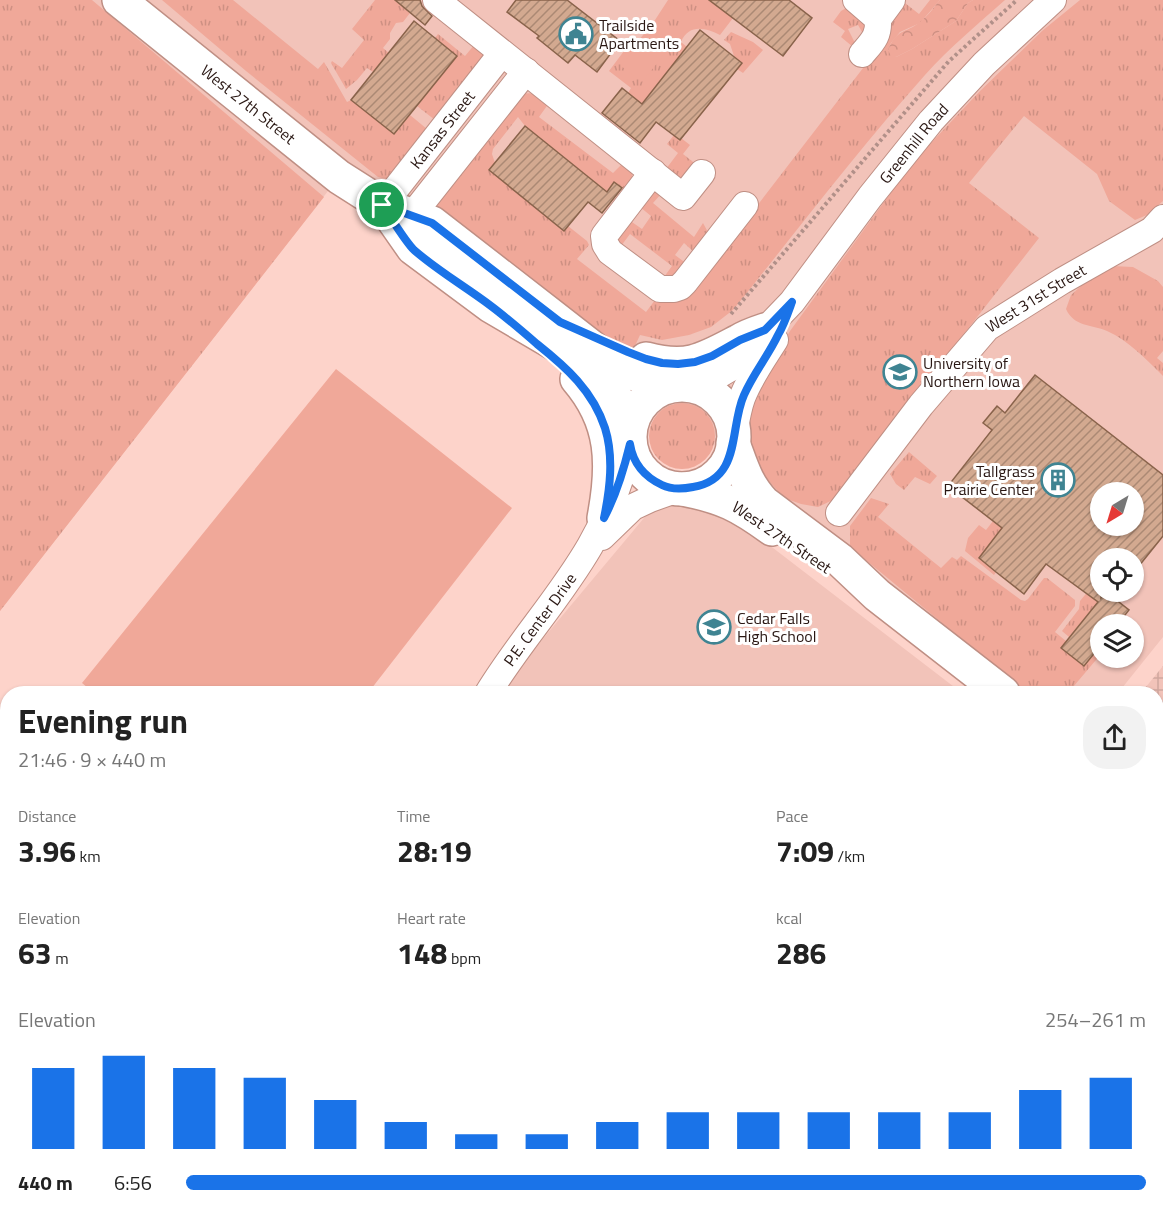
<!DOCTYPE html>
<html lang="en">
<head>
<meta charset="utf-8">
<style>
  body { margin:0; font-family:"Titillium Web",sans-serif; background:#f2f2f2; color:#222; height:100vh; display:flex; flex-direction:column; font-size:22px; white-space:nowrap }
  * { box-sizing:border-box; margin:0 }
  p { font-size:20px; color:#767676 }
  .icon { flex:none; width:33px; height:33px; fill:none; stroke:currentColor; stroke-width:2; stroke-linecap:round; stroke-linejoin:round }
  .map { position:relative; flex:1; overflow:hidden }
  .side { position:absolute; left:0px; top:686px; width:1164px; height:532px; display:flex; flex-direction:column; background:#fff; border-radius:24px 24px 0 0; box-shadow:0 2px 4px #0004 }
  .side>* { flex:none }
  .needle { width:39px; rotate:218deg }
  .buttons { position:absolute; left:1090px; top:482px; display:grid; gap:12px }
  .buttons a { display:grid; place-items:center; width:54px; height:54px; border-radius:50%; background:#fff; box-shadow:0 2px 4px #0004; font-size:30px }
  .pin { position:absolute; display:grid; place-items:center; width:51px; height:51px; color:#fff; margin:-26px; border:3px solid #fff; border-radius:50%; box-shadow:0 2px 6px #0007 }
  .round { display:grid; place-items:center; flex:none; width:63px; height:63px; border-radius:24px; background:#f2f2f2 }
  .headline { display:flex; align-items:center; justify-content:space-between; height:102px; padding:0 18px }
  h1 { font-size:33px; font-weight:700; line-height:45px }
  .stats { display:grid; grid-template-columns:repeat(3,1fr); gap:9px; height:102px; padding:6px 18px }
  .stats div { display:grid; align-content:center }
  .stats b { font-size:30px; font-weight:700 }
  .stats small { font-size:16px; font-weight:400 }
  .stats p { font-size:16px }
  .chart { height:168px; padding:12px 18px }
  .chart p { display:flex; justify-content:space-between }
  .chart svg { width:100%; height:108px; margin-top:6px; stroke:#1a73e8; stroke-width:6 }
  ul { padding:0 18px; list-style:none; font-size:20px }
  li { display:grid; grid-template-columns:96px 72px 1fr; align-items:center; height:45px }
  li i { height:15px; border-radius:8px; background:#1a73e8 }
  .map>svg:first-child { display:block }
</style>
</head>
<body>
<div class="map">
<svg width="1163" height="1217" viewBox="0 0 1163 1217">
  <defs>
    <pattern id="industrial-grid" width="8" height="8" patternUnits="userSpaceOnUse" patternTransform="scale(1.5)"><rect width="8" height="8" fill="#f2c3b9"/><path d="M0 4h8M4 0v8" fill="none" stroke="#d0a79e"/></pattern>
    <pattern id="grass-tufts" width="24" height="20" patternUnits="userSpaceOnUse" patternTransform="scale(1.5)"><rect width="24" height="20" fill="#f0a899"/><path d="M3 7l-1-3M5 7V3M7 7l1-3M15 17l-1-3M17 17v-4M19 17l1-3" fill="none" stroke="#ce9083"/></pattern>
    <pattern id="forest-crowns" width="20" height="18" patternUnits="userSpaceOnUse" patternTransform="scale(1.5)"><rect width="20" height="18" fill="#f0a899"/><path d="M2 6a3 3 0 1 1 6 0M12 15a3 3 0 1 1 6 0" fill="none" stroke="#ce9083"/></pattern>
    <pattern id="building-hatch" width="6" height="6" patternUnits="userSpaceOnUse" patternTransform="scale(1.5)"><rect width="6" height="6" fill="#d3a990"/><path d="M-1 1l2-2M0 6l6-6M5 7l2-2" fill="none" stroke="#ab8974"/></pattern>
  </defs>
  <rect width="100%" height="100%" fill="#fdd3ca"/>
  <!-- built -->
  <path fill="#f2c3b9" fill-rule="evenodd" d="M 0,0 L 1163,0 L 1163,637 L 1118,693 L 1007,693 L 747,479 L 674,404 L 602,341 L 339,177 L 0,611 ZM 1101,492 L 1134,492 L 1134,525 L 1101,525 ZM 1101,558 L 1134,558 L 1134,591 L 1101,591 ZM 1101,624 L 1134,624 L 1134,657 L 1101,657 Z
    M 677,498 L 713,502 L 962,693 L 501,693 L 521,665 L 649,512 Z
    M 1157,841 L 1163,845 L 1163,1217 L 281,1217 L 286,1210 L 1156,1210 Z"/>
  <!-- industrial -->
  <path fill="url(#industrial-grid)" d="M 1163,666 L 1163,805 L 1157,800 L 1156,693 L 1141,693 Z"/>
  <!-- grass -->
  <path fill="url(#grass-tufts)" d="M 0,0 L 92,0 L 324,197 L 0,611 Z
    M 162,0 L 233,0 L 318,69 L 324,62 L 347,102 L 351,100 L 395,133 L 410,115 L 427,129 L 391,176 L 386,179 L 378,177 L 246,71 Z
    M 375,0 L 399,0 L 397,2 L 410,13 L 403,22 L 396,23 L 390,33 L 390,39 L 383,48 L 389,53 L 373,72 L 367,68 L 357,80 L 346,89 L 331,63 L 332,61 L 342,68 L 364,40 L 352,29 Z
    M 668,0 L 709,0 L 733,18 L 720,35 C 706,28 689,23 681,42 L 687,47 L 639,107 L 628,93 L 631,88 L 609,71 L 627,47 L 639,40 L 655,20 Z
    M 930,0 L 940,0 L 920,23 L 900,32 L 891,43 L 888,50 L 896,57 L 912,49 L 956,21 L 968,3 L 973,0 L 1005,0 C 978,24 949,48 925,75 C 858,150 796,232 733,310 L 711,327 L 689,335 L 662,340 L 640,335 L 634,348 L 647,374 L 433,209 L 523,94 C 534,91 540,97 549,103 L 539,117 L 613,173 L 624,162 L 632,170 L 632,178 L 625,190 L 614,182 L 602,199 L 600,186 L 525,126 L 518,117 L 493,149 L 492,154 L 495,163 L 489,170 L 564,230 L 568,226 L 587,241 L 589,245 L 577,259 L 646,312 L 655,300 L 703,276 L 880,46 L 887,30 L 905,3 L 919,14 Z
    M 1080,0 L 1163,0 L 1163,201 L 1147,215 L 1135,220 L 1109,201 L 1097,174 L 1024,116 L 969,183 L 1039,238 L 835,499 L 818,507 L 801,504 L 784,498 L 752,462 L 744,409 L 790,331 L 914,161 L 980,91 L 1042,31 Z
    M 848,7 L 858,12 L 869,29 L 865,37 L 858,25 L 848,29 L 857,47 L 853,47 L 841,37 L 845,31 L 833,22 L 841,11 Z
    M 731,32 L 753,42 L 763,50 L 743,73 L 737,69 L 741,63 L 734,56 L 730,44 L 724,40 Z
    M 438,34 L 465,56 L 475,44 L 482,53 L 483,56 L 435,120 L 417,106 L 457,56 L 435,38 Z
    M 674,135 L 679,140 L 681,138 L 690,145 L 683,154 L 693,162 L 694,166 L 684,176 L 680,178 L 666,169 L 678,153 L 667,144 Z
    M 655,188 L 662,193 L 653,203 L 694,237 L 703,223 L 709,234 L 695,253 L 684,243 L 675,255 L 687,264 L 677,277 L 664,277 L 672,266 L 630,234 L 621,246 L 618,244 L 616,238 L 629,220 L 642,229 L 651,216 L 640,207 Z
    M 1112,266 L 1133,267 L 1158,281 L 1163,287 L 1163,351 L 1157,358 L 1163,363 L 1163,376 C 1146,359 1129,341 1107,331 C 1091,324 1074,327 1066,309 L 1071,295 L 1081,286 Z
    M649 436a33 33 0 1 1 66 0a33 33 0 1 1-66 0Z
    M 909,452 L 937,476 L 930,484 L 915,477 L 904,490 L 896,484 L 890,474 Z
    M 871,498 L 889,504 L 878,517 L 941,568 L 952,557 L 957,560 L 961,556 L 1021,600 L 1025,601 L 1028,599 L 1044,578 L 1047,578 L 1075,600 L 1075,606 L 1055,632 L 1066,641 L 1061,648 L 1084,666 L 1101,645 L 1101,654 L 1068,693 L 1027,693 L 850,547 L 850,526 Z
    M 993,521 L 1002,528 L 979,558 L 996,572 L 994,575 L 965,551 L 968,538 L 979,525 L 986,530 Z
    M 1098,579 L 1101,591 L 1113,591 L 1117,594 L 1113,598 L 1106,592 L 1069,637 L 1062,631 L 1079,609 L 1080,601 Z"/>
  <!-- forest -->
  <path fill="url(#forest-crowns)" d="M 940,0 L 973,0 L 968,3 L 956,21 L 912,49 L 896,57 L 891,56 L 888,50 C 897,28 905,34 920,22 C 928,16 934,7 940,0 Z"/>
  <!-- garden -->
  <path fill="#f0a899" d="M 653,25 L 674,42 L 642,82 L 621,66 Z
    M 336,369 L 512,508 L 368,693 L 94,693 L 82,683 Z"/>
  <!-- building -->
  <path fill="url(#building-hatch)" stroke="#89634b" stroke-width="1.5" fill-rule="evenodd" d="M 395,0 L 420,0 L 422,6 L 432,16 L 425,25 Z
    M 516,0 L 567,0 L 620,41 L 597,72 L 575,55 L 568,63 L 537,38 L 539,36 L 507,12 Z
    M 709,0 L 789,0 L 812,18 L 783,56 Z
    M 414,21 L 457,56 L 394,134 L 351,100 Z
    M 700,30 L 742,63 L 680,140 L 656,122 L 640,143 L 602,113 L 622,88 L 642,104 Z
    M 525,126 L 607,192 L 614,182 L 622,188 L 602,213 L 588,202 L 564,231 L 489,170 Z
    M 1035,375 L 1163,475 L 1163,536 L 1134,572 L 1134,558 L 1101,558 L 1101,598 L 1106,592 L 1129,610 L 1118,624 L 1101,624 L 1101,645 L 1084,666 L 1061,648 L 1098,602 L 1046,564 L 1024,594 L 996,572 L 979,558 L 1002,528 L 948,486 L 992,430 L 983,423 L 997,406 L 1005,413 ZM 1101,492 L 1134,492 L 1134,525 L 1101,525 Z"/>
  <g fill="none" stroke-linecap="round" stroke-linejoin="round">
    <defs>
      <g id="minor">
        <path d="M 436,0 L 683,197 L 702,173"/>
        <path d="M 856,0 L 878,19"/>
        <path d="M 862,54 C 873,41 879,36 878,19 L 892,0"/>
        <path d="M 653,172 L 604,236 L 605,244 L 610,252 L 660,289 L 674,289 L 680,287 L 685,282 L 745,205"/>
        <path id="s1" d="M 383,205 L 502,53"/>
        <path d="M 402,228 L 526,71"/>
        <path id="s2" d="M 692,385 L 717,376 L 739,363 L 765,330 L 792,302 L 870,197 L 931,121 L 984,64 L 1053,0"/>
        <path d="M 734,434 C 736,422 738,409 742,398 C 750,377 763,359 775,340"/>
        <path id="s3" d="M 839,513 L 921,405 L 987,328 L 1062,281 L 1152,230 L 1163,218"/>
        <path d="M 602,537 L 633,507 L 650,499 L 678,489"/>
        <path id="s4" d="M 488,693 C 519,642 560,598 590,546 C 608,514 622,480 630,444"/>
        <path d="M 915,1210 L 923,1217"/>
        <path d="M 267,1217 L 272,1210"/>
      </g>
      <g id="major">
        <path id="s5" d="M 119,0 L 339,177 L 383,205 L 432,223 L 548,313 L 603,356 L 623,369 L 659,384 L 674,385"/>
        <path d="M 383,205 L 413,248 L 491,306 L 576,356 L 597,372 L 607,383 L 623,410 L 629,434"/>
        <path d="M 646,359 C 688,370 703,360 739,341 C 747,336 756,333 765,330"/>
        <path d="M 577,379 C 614,422 614,465 604,518"/>
        <circle cx="682" cy="437" r="52"/>
        <path d="M 733,443 C 742,467 746,484 764,503 L 840,560 L 877,595 L 1003,693"/>
        <path d="M 683,489 C 723,497 739,505 772,529"/>
        <path d="M 1156,809 L 1163,814"/>
      </g>
    </defs>
    <!-- minor casing -->
    <use href="#minor" stroke="#bf8f84" stroke-width="28"/>
    <!-- major casing -->
    <use href="#major" stroke="#bf8f84" stroke-width="36"/>
    <!-- path -->
    <path stroke="#b19089" stroke-width="4" stroke-dasharray="3 3" stroke-linecap="butt" d="M 731,314 L 949,61 L 1017,0"/>
    <!-- minor -->
    <use href="#minor" stroke="#fff" stroke-width="26"/>
    <!-- major -->
    <use href="#major" stroke="#fff" stroke-width="33"/>
  </g>
  <g fill="none" stroke-linecap="round" stroke-linejoin="round">
    <defs>
      <path id="route" d="M 382,205 L 432,223 L 560,322 L 628,352 L 646,359 L 662,363 L 678,364 L 695,362 L 712,356 L 740,340 L 765,330 L 792,302 C 788,313 784,325 778,335 C 768,356 753,374 744,395 C 729,428 742,479 693,487 C 683,489 672,490 662,485 C 645,477 633,463 630,444 C 624,469 616,495 604,518 C 610,489 614,457 605,428 C 593,391 566,367 537,344 C 522,331 507,318 491,306 C 466,287 438,271 414,250 C 404,240 391,217 382,205 Z"/>
    </defs>
    <!-- route casing -->
    <use href="#route" stroke="#fff" stroke-width="12"/>
    <!-- route -->
    <use href="#route" stroke="#1a73e8" stroke-width="8"/>
  </g>
  <!-- icons -->
  <defs>
    <symbol id="civic-ring" viewBox="-11 -11 22 22"><circle r="9.5" fill="#fff" stroke="#3f8492" stroke-width="1.5"/><path d="M-.6-6.5H3V-4.5H.6V-3L4-1V1h2V6H-6V1h2V-1L-.6-3ZM-1.2 2.5V6h2.4V2.5Z" fill="#3f8492"/></symbol>
    <symbol id="university-ring" viewBox="-11 -11 22 22"><circle r="9.5" fill="#fff" stroke="#3f8492" stroke-width="1.5"/><path d="M0-5L7-2L0 1L-7-2ZM-4 1L0 2.5L4 1V4Q0 6-4 4Z" fill="#3f8492"/></symbol>
    <symbol id="building-ring" viewBox="-11 -11 22 22"><circle r="9.5" fill="#fff" stroke="#3f8492" stroke-width="1.5"/><path d="M-4-6H4V6H1V3H-1V6H-4ZM-2.5-4.3h1.7v1.8h-1.7ZM.8-4.3h1.7v1.8H.8ZM-2.5-1h1.7V.8h-1.7ZM.8-1h1.7V.8H.8Z" fill="#3f8492"/></symbol>
    <symbol id="school-ring" viewBox="-11 -11 22 22"><circle r="9.5" fill="#fff" stroke="#3f8492" stroke-width="1.5"/><path d="M0-5L7-2L0 1L-7-2ZM-4 1L0 2.5L4 1V4Q0 6-4 4Z" fill="#3f8492"/></symbol>
  </defs>
  <g fill-rule="evenodd">
    <use href="#civic-ring" x="557" y="15" width="38" height="38"/>
    <use href="#university-ring" x="881" y="353" width="38" height="38"/>
    <use href="#building-ring" x="1039" y="461" width="38" height="38"/>
    <use href="#school-ring" x="695" y="608" width="38" height="38"/>
  </g>
  <g text-anchor="middle" dominant-baseline="central" stroke-width="6" stroke-linejoin="round" paint-order="stroke">
    <!-- poi labels -->
    <g font-size="16" fill="#291713" stroke="#fff" text-anchor="start">
      <text x="599" y="25">Trailside<tspan x="599" dy="18">Apartments</tspan></text>
      <text x="923" y="363">University of<tspan x="923" dy="18">Northern Iowa</tspan></text>
      <text x="1035" y="471" text-anchor="end">Tallgrass<tspan x="1035" dy="18">Prairie Center</tspan></text>
      <text x="737" y="618">Cedar Falls<tspan x="737" dy="18">High School</tspan></text>
    </g>
    <!-- street labels -->
    <g font-size="16" fill="#291713" stroke="#fff">
      <text stroke="none"><textPath href="#s5" startOffset="166">West 27th Street</textPath></text>
      <text stroke="none"><textPath href="#s1" startOffset="96">Kansas Street</textPath></text>
      <text stroke="none"><textPath href="#s2" startOffset="333">Greenhill Road</textPath></text>
      <text stroke="none"><textPath href="#s3" startOffset="294">West 31st Street</textPath></text>
      <text transform="translate(782 537) rotate(34)">West 27th Street</text>
      <text stroke="none"><textPath href="#s4" startOffset="90">P.E. Center Drive</textPath></text>
    </g>
  </g>
</svg>
<div class="buttons">
<a><svg class="needle" viewBox="-14 -14 28 28"><path d="M0-13l5 13h-10z" fill="#e53935"/><path d="M0 13l5-13h-10z" fill="#767676"/></svg></a>
<a><svg class="icon" aria-label="locate" viewBox="0 0 24 24"><circle cx="12" cy="12" r="6"/><path d="M12 2v4M12 18v4M2 12h4M18 12h4"/></svg></a>
<a><svg class="icon" aria-label="layers" viewBox="0 0 24 24"><path d="M12 4l9 5-9 5-9-5zM3 14l9 5 9-5"/></svg></a>
</div>
<div class="pin" style="left:382px;top:205px;background:#1e9e55"><svg class="icon" aria-label="arrive" viewBox="0 0 24 24"><path d="M6 21V4h12l-3 4 3 4H6"/></svg></div>
<section class="side">
<div class="headline"><div><h1>Evening run</h1><p>21:46 · 9 × 440 m</p></div><a class="round"><svg class="icon" aria-label="share" viewBox="0 0 24 24"><path d="M12 15V3M7 8l5-5 5 5M5 13v7h14v-7"/></svg></a></div>
<div class="stats">
<div><p>Distance</p><b>3.96<small> km</small></b></div>
<div><p>Time</p><b>28:19</b></div>
<div><p>Pace</p><b>7:09<small> /km</small></b></div>
</div>
<div class="stats">
<div><p>Elevation</p><b>63<small> m</small></b></div>
<div><p>Heart rate</p><b>148<small> bpm</small></b></div>
<div><p>kcal</p><b>286</b></div>
</div>
<div class="chart"><p><span>Elevation</span>254–261 m</p>
<svg viewBox="0 0 160 44" preserveAspectRatio="none"><path d="M5 44V11M15 44V6M25 44V11M35 44V15M45 44V24M55 44V33M65 44V38M75 44V38M85 44V33M95 44V29M105 44V29M115 44V29M125 44V29M135 44V29M145 44V20M155 44V15"/></svg>
</div>
<ul>
<li><b>440 m</b>6:56<i style="width:100%"></i></li>
</ul>
</section>
</div>
</body>
</html>
